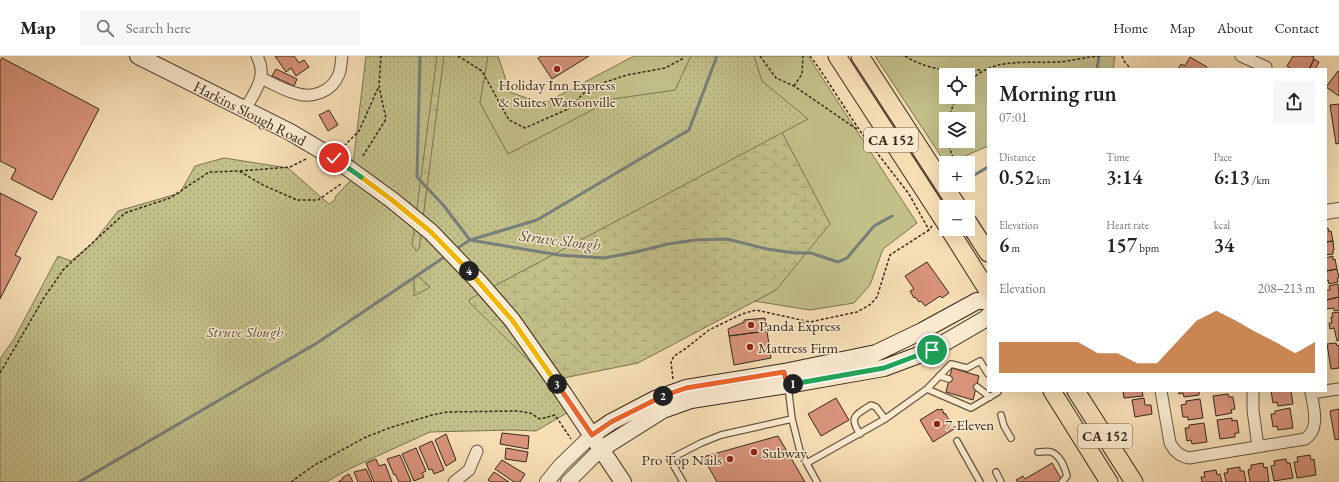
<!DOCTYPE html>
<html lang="en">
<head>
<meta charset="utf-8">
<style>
  body { margin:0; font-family:"EB Garamond",serif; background:#f6f6f6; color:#222; height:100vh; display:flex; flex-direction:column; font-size:15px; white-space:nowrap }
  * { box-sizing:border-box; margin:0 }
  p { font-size:13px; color:#767676 }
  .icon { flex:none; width:22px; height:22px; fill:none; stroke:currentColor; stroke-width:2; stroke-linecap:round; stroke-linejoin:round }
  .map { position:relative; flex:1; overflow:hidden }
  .sheet { position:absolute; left:987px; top:12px; width:340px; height:324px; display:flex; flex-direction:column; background:#fff; border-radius:0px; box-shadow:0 4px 16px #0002 }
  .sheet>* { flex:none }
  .tools { position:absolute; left:939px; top:12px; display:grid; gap:8px }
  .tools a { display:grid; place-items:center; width:36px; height:36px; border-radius:0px; background:#fff; box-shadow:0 4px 16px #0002; font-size:20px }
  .pin { position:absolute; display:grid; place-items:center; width:34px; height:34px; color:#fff; margin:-17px; border:2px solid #fff; border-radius:50%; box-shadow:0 1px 4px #0007 }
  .km { position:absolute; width:20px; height:20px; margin:-10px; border-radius:50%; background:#222; color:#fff; font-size:11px; line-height:20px; text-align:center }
  .round { display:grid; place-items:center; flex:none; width:42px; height:42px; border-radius:0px; background:#f6f6f6 }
  .summary { display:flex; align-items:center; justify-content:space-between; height:68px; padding:0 12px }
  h1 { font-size:22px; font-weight:600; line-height:30px }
  .figures { display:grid; grid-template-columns:repeat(3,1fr); gap:6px; height:68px; padding:4px 12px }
  .figures div { display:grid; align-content:center }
  .figures b { font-size:20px; font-weight:600 }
  .figures small { font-size:11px; font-weight:400 }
  .figures p { font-size:11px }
  .chart { height:112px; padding:8px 12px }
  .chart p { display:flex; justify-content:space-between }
  .chart svg { width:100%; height:72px; margin-top:4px; fill:#b45309; opacity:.7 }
  header { display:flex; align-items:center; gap:24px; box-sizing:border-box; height:56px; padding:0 20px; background:#fff; border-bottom:1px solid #e0e0e0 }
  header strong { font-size:19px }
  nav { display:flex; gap:22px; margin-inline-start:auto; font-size:14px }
  .search { width:280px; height:36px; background:#f6f6f6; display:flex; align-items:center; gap:10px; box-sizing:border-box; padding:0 14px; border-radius:0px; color:#767676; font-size:15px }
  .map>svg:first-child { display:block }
</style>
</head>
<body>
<header>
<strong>Map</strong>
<div class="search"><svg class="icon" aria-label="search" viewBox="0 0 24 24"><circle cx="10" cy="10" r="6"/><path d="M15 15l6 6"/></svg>Search here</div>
<nav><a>Home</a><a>Map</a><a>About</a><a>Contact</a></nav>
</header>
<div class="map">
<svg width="1339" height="426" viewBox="0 0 1339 426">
  <defs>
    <pattern id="wetland-marsh" width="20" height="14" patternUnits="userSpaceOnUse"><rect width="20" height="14" fill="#c2bf89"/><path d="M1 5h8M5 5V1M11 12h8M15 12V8" fill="none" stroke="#a7a476"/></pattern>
    <pattern id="park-dots" width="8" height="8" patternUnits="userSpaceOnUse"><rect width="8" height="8" fill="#c2bf89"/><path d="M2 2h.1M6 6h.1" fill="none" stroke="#a7a476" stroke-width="1.8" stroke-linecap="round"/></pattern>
  </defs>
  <rect width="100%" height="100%" fill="#f6ddb4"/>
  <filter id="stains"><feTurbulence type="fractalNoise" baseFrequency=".005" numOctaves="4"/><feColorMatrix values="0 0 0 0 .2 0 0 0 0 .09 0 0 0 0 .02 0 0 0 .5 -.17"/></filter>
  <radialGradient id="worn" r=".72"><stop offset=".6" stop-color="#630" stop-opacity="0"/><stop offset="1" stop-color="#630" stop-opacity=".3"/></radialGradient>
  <!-- grass -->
  <path fill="#c2bf89" stroke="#7c7452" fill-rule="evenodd" d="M 454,0 L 498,0 L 510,36 L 543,48 L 634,0 L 808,0 L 917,167 L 883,193 L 870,229 L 854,247 L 810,254 L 754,245 L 776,234 L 504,121 Z
    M 875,0 L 1115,0 L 1113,13 L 988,13 L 988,90 L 949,107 L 946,107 L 946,108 ZM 946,19 L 968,19 L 968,41 L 946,41 ZM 946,63 L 968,63 L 968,85 L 946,85 Z"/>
  <!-- wetland -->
  <path fill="url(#wetland-marsh)" stroke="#7c7452" d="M 425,0 L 454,0 L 505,121 L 773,59 L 830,168 L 776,234 L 638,307 L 519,331 L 0,426 L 301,165 L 384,116 Z"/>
  <!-- park -->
  <path fill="url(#park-dots)" stroke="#7c7452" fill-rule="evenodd" d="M 366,0 L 437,0 L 412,189 L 416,195 L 419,193 L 444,0 L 488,0 L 480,47 L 508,98 L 613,43 L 675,34 L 691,0 L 754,0 L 762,25 L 808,63 L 470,243 L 469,246 L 547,323 L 572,354 L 536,375 L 512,374 L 430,376 L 349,413 L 326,426 L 0,426 L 0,303 L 14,283 L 58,200 L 71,205 L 93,187 L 118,155 L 180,137 L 195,110 L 224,102 L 288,112 L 329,148 L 335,144 L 335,141 L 351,124 ZM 417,219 L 430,231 L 414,240 L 414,220 Z"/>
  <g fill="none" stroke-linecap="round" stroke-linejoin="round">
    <!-- stream -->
    <path stroke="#777f7a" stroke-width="3" d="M 420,0 L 417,121 L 444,150 L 470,184 L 537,164 L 689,74 L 717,0
      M 1097,13 L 1099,0
      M 971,121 L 988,111
      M 456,193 L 470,184 L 559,199 L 604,202 L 636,196 L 668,188 L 695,184 L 727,183 L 767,193 L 795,197 L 811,197 L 838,206 L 847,202 L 874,170 L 892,160
      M 79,426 L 317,287 L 446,200"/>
  </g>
  <!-- building -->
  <path fill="#d8937a" stroke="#37291c" d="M 275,0 L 294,0 L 299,7 L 304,4 L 309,11 L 296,20 L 291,12 L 286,16 Z
    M 541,0 L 589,0 L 552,23 L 538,2 Z
    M 1293,0 L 1314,0 L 1313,2 L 1314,3 L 1309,13 L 1292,13 L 1287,10 Z
    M 1190,1 L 1207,11 L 1206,13 L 1178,13 L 1181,8 L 1185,10 Z
    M 2,2 L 99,53 L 52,144 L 11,123 L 16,113 L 0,105 L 0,5 Z
    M 1314,3 L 1319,6 L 1315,13 L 1312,13 L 1310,12 Z
    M 276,13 L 297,23 L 294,30 L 272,20 Z
    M 1338,15 L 1339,16 L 1339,40 L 1326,31 Z
    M 1339,48 L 1339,87 L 1336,88 L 1330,49 Z
    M 329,54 L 338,69 L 328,75 L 319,59 Z
    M 0,137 L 37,156 L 15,199 L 21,202 L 0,243 Z
    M 1328,172 L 1329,176 L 1331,175 L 1333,185 L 1326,186 L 1326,173 Z
    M 1333,185 L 1334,194 L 1333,194 L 1333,198 L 1326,199 L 1326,186 Z
    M 1333,200 L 1333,204 L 1335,203 L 1337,213 L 1326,215 L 1326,202 Z
    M 927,206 L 949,237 L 942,242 L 940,240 L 925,250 L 921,245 L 919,246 L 915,241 L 914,242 L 910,235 L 914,233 L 905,220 Z
    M 1337,213 L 1339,222 L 1337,222 L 1338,226 L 1329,228 L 1328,224 L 1326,225 L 1326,215 Z
    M 1338,228 L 1339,241 L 1326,244 L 1326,234 L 1330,234 L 1329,230 Z
    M 1339,241 L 1339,254 L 1334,255 L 1334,252 L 1326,253 L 1326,244 Z
    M 1339,256 L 1339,284 L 1337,285 L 1334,272 L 1330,273 L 1329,267 L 1332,267 L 1331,261 L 1333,261 L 1332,257 Z
    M 765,262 L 767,275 L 729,280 L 728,273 L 744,266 L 744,264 Z
    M 767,275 L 771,302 L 734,309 L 729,280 Z
    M 1336,287 L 1337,290 L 1339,289 L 1339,312 L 1331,313 L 1327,288 Z
    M 952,312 L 979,320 L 973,344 L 946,336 Z
    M 1123,335 L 1142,335 L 1143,340 L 1124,342 Z
    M 1179,335 L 1199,335 L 1199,339 L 1184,341 L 1183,337 L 1179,338 Z
    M 1271,335 L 1291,335 L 1293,348 L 1278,350 L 1277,346 L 1273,347 Z
    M 1228,338 L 1229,341 L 1233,341 L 1235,353 L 1231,354 L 1232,357 L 1216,360 L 1213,340 Z
    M 836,342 L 849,364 L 821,380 L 808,358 Z
    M 1144,342 L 1145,349 L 1151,349 L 1152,358 L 1135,361 L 1132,344 Z
    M 1200,343 L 1203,362 L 1188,364 L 1188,361 L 1183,361 L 1181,349 L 1186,348 L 1186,345 Z
    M 1290,352 L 1293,372 L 1278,374 L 1277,370 L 1273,371 L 1271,358 L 1275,358 L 1275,355 Z
    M 938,353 L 939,354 L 942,353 L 944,358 L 945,357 L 954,373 L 933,386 L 920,364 Z
    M 1339,353 L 1339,383 L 1335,384 L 1330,355 Z
    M 1232,362 L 1232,365 L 1237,364 L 1239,377 L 1235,377 L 1235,381 L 1220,383 L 1217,364 Z
    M 1204,367 L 1207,386 L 1192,388 L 1191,384 L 1187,385 L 1185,372 L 1189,372 L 1189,369 Z
    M 502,377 L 529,380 L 528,393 L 500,388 Z
    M 446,378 L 456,404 L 446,410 L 435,384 Z
    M 778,380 L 805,426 L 717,426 L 703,401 Z
    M 432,385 L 444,414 L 434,418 L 432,413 L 429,414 L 419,391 Z
    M 416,392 L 426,415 L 422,417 L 424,421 L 414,425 L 402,398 Z
    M 506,392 L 528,396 L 526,406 L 505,403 Z
    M 400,399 L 411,425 L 409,426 L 399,426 L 395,418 L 394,419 L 387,403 Z
    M 1310,399 L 1311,404 L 1314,403 L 1316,419 L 1297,422 L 1294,406 L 1298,406 L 1297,401 Z
    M 376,403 L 379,410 L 385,408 L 392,426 L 374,426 L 366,407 Z
    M 1286,403 L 1287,407 L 1290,407 L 1293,422 L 1274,425 L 1271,410 L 1275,409 L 1274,405 Z
    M 502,404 L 525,418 L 520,426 L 514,426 L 495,413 Z
    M 1052,407 L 1062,424 L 1059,426 L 1018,426 L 1016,424 L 1023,420 L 1025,423 Z
    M 1263,407 L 1264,412 L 1267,411 L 1269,426 L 1250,426 L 1248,414 L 1251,413 L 1251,409 Z
    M 1240,411 L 1240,415 L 1244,415 L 1246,426 L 1226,426 L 1224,417 L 1228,417 L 1227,413 Z
    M 366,413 L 372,426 L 358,426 L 354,416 Z
    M 1216,414 L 1217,419 L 1220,418 L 1222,426 L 1202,426 L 1201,421 L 1205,421 L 1204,416 Z
    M 494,416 L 509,426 L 491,426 L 488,424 Z
    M 349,418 L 353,426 L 338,426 L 343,423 L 342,422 Z"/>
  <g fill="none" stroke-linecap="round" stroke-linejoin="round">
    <defs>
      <path id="service" d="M 939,320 L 949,323
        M 788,330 L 792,363 L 800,395 L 817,426
        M 977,331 L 990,341
        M 927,333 L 951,308 L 967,312 L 980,305 L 988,318
        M 1001,359 L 1004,370 L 1011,382
        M 860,378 C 848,360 856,359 871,349 L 876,351 L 885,363
        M 957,385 L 980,426
        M 1038,396 C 1042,396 1048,395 1051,396 C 1060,399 1065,412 1067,420 L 1062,426
        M 807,407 L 885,363 L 927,333 L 971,352 L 998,336 L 998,335
        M 996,416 L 1001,426
        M 683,426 L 670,403 L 701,387 L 721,379 L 792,363"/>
      <path id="minor" d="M 1241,0 L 1266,11
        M 261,22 C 272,27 283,34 295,37 C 312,43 332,36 339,18 C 341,13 341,6 342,0
        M 245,53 C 255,36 268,20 257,0
        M 1161,335 L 1170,387 C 1175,396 1180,400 1189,402 L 1305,383 C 1321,373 1313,350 1311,335
        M 1253,335 L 1253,354 L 1258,391
        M 1311,337 L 1339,333
        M 454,426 L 469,414 L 477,395"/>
      <path id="tertiary" d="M 1326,156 L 1339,154
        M 547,426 L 560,410 L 592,379
        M 568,426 L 601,393"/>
      <path id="secondary" d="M 138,0 L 290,76 L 334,102
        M 564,338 L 623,426
        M 592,379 L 611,366 L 655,343 L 686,332 L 784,316 L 876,297 L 922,275 L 977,245 L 988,245
        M 601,393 L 663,354 L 691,344 L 787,329 L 884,312 L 932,294 L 987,262 L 988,260"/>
      <path id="primary" d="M 837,0 L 946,168
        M 860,0 L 958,151
        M 968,166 L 988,197
        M 949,173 L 988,235
        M 1052,335 L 1109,426
        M 1076,335 L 1134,426"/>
    </defs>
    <!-- service casing -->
    <use href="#service" stroke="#675642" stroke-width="8"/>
    <!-- minor casing -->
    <use href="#minor" stroke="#675642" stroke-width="13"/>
    <!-- tertiary casing -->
    <use href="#tertiary" stroke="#675642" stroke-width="16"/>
    <!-- secondary casing -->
    <use href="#secondary" stroke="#37291c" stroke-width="18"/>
    <!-- primary casing -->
    <use href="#primary" stroke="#37291c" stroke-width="19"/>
    <!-- path -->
    <path stroke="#37291c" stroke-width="1.5" stroke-dasharray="3 2" stroke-linecap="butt" d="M 458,0 L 482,15 L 509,64 L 525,72 L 568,53 L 590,31 L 627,19 L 665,12 L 682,3 L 683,0
      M 760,0 L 776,22 L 794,30 L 858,74
      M 810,0 L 819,12 L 860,75 L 909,138 L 929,174
      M 905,0 C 929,15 955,16 982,14
      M 1122,0 L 1124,5 L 1131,13
      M 968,27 C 993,0 1025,8 1057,6 C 1072,5 1086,1 1100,0
      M 794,30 L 802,18 L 803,0
      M 949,63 L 953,49 L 958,41
      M 946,78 L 946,80
      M 947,85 L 955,107
      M 344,90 L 359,75 L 379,30
      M 363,100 L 386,63 L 379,30 L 381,0
      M 240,115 L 290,111 L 306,103
      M 0,317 L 45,240 L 64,213 L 125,157 L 170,142 L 209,116 L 239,115 L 263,129 L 297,144 L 318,144 L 341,128
      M 673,323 L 671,306 L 674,300 L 685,293 L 709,274 L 742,258 L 756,254 L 810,266 L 857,256 L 871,248 L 877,241 L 890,199 L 929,174 L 932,170
      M 291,426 L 313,410 L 364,382 L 389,372 L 432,359 L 447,356 L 517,355 L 530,357 L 540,363 L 555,359 L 571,383"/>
    <!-- service -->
    <use href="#service" stroke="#f9e9ce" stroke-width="5.5"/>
    <!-- minor -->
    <use href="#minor" stroke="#f9e9ce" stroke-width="11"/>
    <!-- tertiary -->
    <use href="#tertiary" stroke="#f9e9ce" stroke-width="14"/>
    <!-- secondary -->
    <use href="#secondary" stroke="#f9e9ce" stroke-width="16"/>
    <!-- primary -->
    <use href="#primary" stroke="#f6ddb4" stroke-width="17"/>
    <defs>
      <path id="secondary-bridge" d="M 334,102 L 392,144 L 431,176 L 479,226 L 512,264 L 564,338"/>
    </defs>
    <!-- secondary-bridge casing -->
    <use href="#secondary-bridge" stroke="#37291c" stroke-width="18" stroke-linecap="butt"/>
    <!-- secondary-bridge -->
    <use href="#secondary-bridge" stroke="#f9e9ce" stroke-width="16"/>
  </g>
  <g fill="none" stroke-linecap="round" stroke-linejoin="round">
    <defs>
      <path id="split-1" d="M 793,328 L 884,312 L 932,294"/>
      <path id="split-2" d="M 663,340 L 686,332 L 784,316 L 787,329 L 793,328"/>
      <path id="split-3" d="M 557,328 L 592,379 L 611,366 L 663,340"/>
      <path id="split-4" d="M 469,215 L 512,264 L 557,328"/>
      <path id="split-5" d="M 361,121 L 392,144 L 431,176 L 469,215"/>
      <path id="split-6" d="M 334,102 L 361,121"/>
    </defs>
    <!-- split-1 casing -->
    <use href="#split-1" stroke="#fff" stroke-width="8"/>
    <!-- split-2 casing -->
    <use href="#split-2" stroke="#fff" stroke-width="8"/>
    <!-- split-3 casing -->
    <use href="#split-3" stroke="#fff" stroke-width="8"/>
    <!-- split-4 casing -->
    <use href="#split-4" stroke="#fff" stroke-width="8"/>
    <!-- split-5 casing -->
    <use href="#split-5" stroke="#fff" stroke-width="8"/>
    <!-- split-6 casing -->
    <use href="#split-6" stroke="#fff" stroke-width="8"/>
    <!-- split-1 -->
    <use href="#split-1" stroke="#22a559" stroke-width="5"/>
    <!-- split-2 -->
    <use href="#split-2" stroke="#f0652b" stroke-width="5"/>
    <!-- split-3 -->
    <use href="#split-3" stroke="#f0652b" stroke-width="5"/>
    <!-- split-4 -->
    <use href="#split-4" stroke="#f5b400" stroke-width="5"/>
    <!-- split-5 -->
    <use href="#split-5" stroke="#f5b400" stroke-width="5"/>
    <!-- split-6 -->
    <use href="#split-6" stroke="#22a559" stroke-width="5"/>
  </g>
  <!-- markers -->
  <g fill="#8f2418" stroke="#f9e9ce" stroke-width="1.5">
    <circle cx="557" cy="13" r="4"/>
    <circle cx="751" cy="269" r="4"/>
    <circle cx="750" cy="291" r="4"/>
    <circle cx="937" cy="368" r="4"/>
    <circle cx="754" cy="396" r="4"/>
    <circle cx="730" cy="403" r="4"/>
  </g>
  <g text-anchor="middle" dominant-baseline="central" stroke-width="3" stroke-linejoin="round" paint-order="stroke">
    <!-- shield labels -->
    <g fill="#f9e9ce" stroke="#716351" stroke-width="1">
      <rect x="864" y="72" width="54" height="24" rx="3"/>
      <rect x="1078" y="368" width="54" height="24" rx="3"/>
    </g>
    <g font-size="14" font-weight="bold" fill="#37291c">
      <text x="891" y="84">CA 152</text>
      <text x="1105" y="380">CA 152</text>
    </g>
    <!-- poi labels -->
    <g font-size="15" fill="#37291c" stroke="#f9e9ce" text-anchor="start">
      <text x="557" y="28" text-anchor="middle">Holiday Inn Express<tspan x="557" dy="17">&amp; Suites Watsonville</tspan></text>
      <text x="759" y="269">Panda Express</text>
      <text x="758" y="291">Mattress Firm</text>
      <text x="945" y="368">7-Eleven</text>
      <text x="762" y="396">Subway</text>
      <text x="722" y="403" text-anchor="end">Pro Top Nails</text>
    </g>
    <!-- street labels -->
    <g font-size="15" fill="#37291c" stroke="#f9e9ce">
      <text transform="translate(250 57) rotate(27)">Harkins Slough Road</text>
    </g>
    <!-- park labels -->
    <g font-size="15" font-style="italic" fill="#5a4e37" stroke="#f9e9ce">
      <text x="245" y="275">Struve Slough</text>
    </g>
    <!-- water labels -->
    <g font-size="16" font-style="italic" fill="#524d43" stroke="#f9e9ce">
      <text transform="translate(560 184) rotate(7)">Struve Slough</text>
    </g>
  </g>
  <rect width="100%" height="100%" filter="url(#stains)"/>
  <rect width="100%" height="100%" fill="url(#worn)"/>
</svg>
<div class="tools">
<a><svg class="icon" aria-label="locate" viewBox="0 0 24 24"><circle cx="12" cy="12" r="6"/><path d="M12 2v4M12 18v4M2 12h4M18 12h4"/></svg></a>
<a><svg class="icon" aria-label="layers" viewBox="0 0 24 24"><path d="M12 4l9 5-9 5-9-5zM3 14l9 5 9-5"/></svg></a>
<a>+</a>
<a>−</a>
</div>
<div class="pin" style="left:932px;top:294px;background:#1e9e55"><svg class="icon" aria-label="arrive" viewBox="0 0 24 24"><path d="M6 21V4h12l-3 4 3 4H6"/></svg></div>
<div class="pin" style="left:334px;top:102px;background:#d93025"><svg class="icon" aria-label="check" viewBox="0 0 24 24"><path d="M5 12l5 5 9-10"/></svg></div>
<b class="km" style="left:793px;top:328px">1</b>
<b class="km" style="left:663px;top:340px">2</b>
<b class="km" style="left:557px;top:328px">3</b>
<b class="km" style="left:469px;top:215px">4</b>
<section class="sheet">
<div class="summary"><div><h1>Morning run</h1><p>07:01</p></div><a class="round"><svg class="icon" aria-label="share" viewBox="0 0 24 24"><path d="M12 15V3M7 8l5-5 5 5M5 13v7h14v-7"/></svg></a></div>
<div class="figures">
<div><p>Distance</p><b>0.52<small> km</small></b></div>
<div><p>Time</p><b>3:14</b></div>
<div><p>Pace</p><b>6:13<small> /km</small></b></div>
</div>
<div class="figures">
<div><p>Elevation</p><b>6<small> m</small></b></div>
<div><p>Heart rate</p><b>157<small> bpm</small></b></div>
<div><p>kcal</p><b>34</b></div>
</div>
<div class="chart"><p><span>Elevation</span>208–213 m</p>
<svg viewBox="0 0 160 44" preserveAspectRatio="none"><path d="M0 44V25L10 25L20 25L30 25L40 25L50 32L60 32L70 38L80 38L90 25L100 12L110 6L120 12L130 19L140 25L150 32L160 25V44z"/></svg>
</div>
</section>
</div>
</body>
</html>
